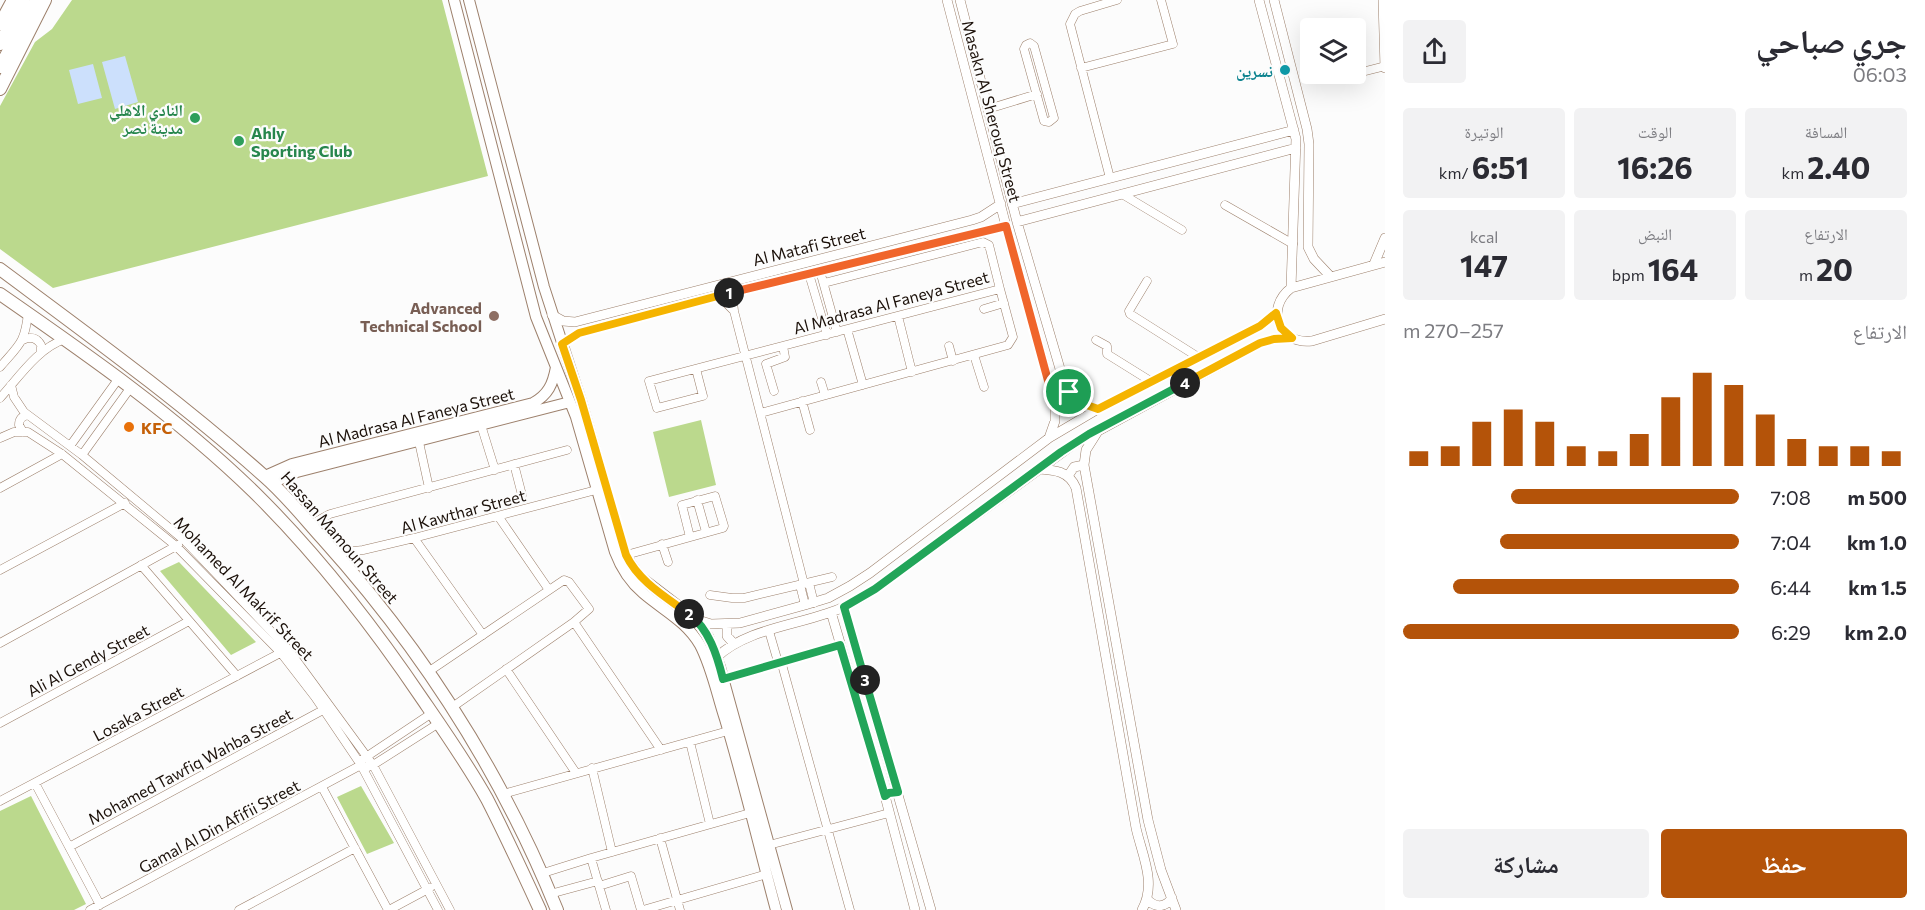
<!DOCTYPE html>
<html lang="ar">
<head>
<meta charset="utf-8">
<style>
  body { margin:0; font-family:Commissioner,"Noto Naskh Arabic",sans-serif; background:#f2f2f3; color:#2b2b33; direction:rtl; height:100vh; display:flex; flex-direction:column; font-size:22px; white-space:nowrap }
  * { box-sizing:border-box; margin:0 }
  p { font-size:20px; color:#7c7c81 }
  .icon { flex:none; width:33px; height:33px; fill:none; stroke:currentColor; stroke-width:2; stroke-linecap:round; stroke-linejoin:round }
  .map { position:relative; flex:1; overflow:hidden; direction:ltr }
  .drawer { display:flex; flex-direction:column; background:#fff; width:540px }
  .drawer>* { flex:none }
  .buttons { position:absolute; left:1300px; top:18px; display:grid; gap:12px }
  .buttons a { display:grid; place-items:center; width:66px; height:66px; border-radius:6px; background:#fff; box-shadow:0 6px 24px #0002; font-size:30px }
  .pin { position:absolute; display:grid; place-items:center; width:51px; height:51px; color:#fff; margin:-26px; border:3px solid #fff; border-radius:50%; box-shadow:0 2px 6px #0007 }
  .km { position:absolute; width:30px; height:30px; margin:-15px; border-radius:50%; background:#222; color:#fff; font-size:16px; line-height:30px; text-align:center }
  .round { display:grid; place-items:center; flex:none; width:63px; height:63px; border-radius:6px; background:#f2f2f3 }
  .summary { display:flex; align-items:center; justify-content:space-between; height:102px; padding:0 18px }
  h1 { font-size:33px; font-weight:700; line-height:45px }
  .metrics { display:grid; grid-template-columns:repeat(3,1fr); gap:9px; height:102px; padding:6px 18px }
  .metrics div { display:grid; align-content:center; border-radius:6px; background:#f2f2f3; text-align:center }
  .metrics b { font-size:30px; font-weight:700 }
  .metrics small { font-size:16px; font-weight:400 }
  .metrics p { font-size:16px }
  .chart { height:168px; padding:12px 18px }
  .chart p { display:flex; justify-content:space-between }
  .chart svg { width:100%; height:108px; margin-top:6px; stroke:#b45309; stroke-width:6 }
  .action { display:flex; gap:12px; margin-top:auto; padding:12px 18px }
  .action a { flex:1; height:69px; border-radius:6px; background:#b45309; color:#fff; font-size:24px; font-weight:700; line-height:69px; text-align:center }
  .action a+a { background:#f2f2f3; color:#2b2b33 }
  ul { padding:0 18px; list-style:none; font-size:20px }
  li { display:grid; grid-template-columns:96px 72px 1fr; align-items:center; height:45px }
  li i { height:15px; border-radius:8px; background:#b45309 }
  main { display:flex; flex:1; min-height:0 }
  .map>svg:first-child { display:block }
</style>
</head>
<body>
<main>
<section class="drawer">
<div class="summary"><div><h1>جري صباحي</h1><p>06:03</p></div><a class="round"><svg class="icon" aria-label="share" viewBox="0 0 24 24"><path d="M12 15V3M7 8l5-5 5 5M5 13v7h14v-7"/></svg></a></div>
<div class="metrics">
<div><p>المسافة</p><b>2.40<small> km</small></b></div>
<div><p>الوقت</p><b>16:26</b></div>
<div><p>الوتيرة</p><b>6:51<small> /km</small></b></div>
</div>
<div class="metrics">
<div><p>الارتفاع</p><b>20<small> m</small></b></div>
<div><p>النبض</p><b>164<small> bpm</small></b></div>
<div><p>kcal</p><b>147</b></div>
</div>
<div class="chart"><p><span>الارتفاع</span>257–270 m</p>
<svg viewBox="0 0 160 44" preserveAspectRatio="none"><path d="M5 44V38M15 44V36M25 44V26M35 44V21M45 44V26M55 44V36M65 44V38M75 44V31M85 44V16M95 44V6M105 44V11M115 44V23M125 44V33M135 44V36M145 44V36M155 44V38"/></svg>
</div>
<ul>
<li><b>500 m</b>7:08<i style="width:68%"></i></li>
<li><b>1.0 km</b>7:04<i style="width:71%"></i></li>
<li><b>1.5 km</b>6:44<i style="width:85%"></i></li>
<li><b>2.0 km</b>6:29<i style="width:100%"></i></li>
</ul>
<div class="action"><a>حفظ</a><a>مشاركة</a></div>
</section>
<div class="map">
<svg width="1385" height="910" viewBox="0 0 1385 910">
  <rect width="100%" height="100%" fill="#fcfcfc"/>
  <!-- green -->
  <path fill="#bbd98d" d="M 72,0 L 442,0 L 488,176 L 53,288 L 0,249 L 0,106 L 35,42 L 52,29 Z
    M 701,420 L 716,485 L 669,497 L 653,432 Z
    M 179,562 L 256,642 L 231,655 L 160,571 Z
    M 361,786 L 394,843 L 367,854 L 337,797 Z
    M 31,796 L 86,904 L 74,910 L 0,910 L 0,811 Z"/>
  <!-- water -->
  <path fill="#cce0fc" d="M 125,56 L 138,102 L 115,109 L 102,62 Z
    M 93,64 L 102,98 L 78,104 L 69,70 Z"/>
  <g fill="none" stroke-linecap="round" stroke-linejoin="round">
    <defs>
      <path id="minor" d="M 1030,43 L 1034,46 L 1054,118 L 1049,122 L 1044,121 L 1024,49 L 1026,45 Z
        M 1081,68 L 1173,44 L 1161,0
        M 1341,74 L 1343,76 L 1346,76 L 1385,66
        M 988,109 L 1037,94
        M 1110,178 L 1070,24 L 1075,14 L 1080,11 L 1117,0
        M 1122,194 L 1182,230
        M 1225,205 L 1293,244
        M 820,271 L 837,332
        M 809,274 L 827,335
        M 1147,281 L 1129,311 L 1130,314 L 1198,357
        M 732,292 L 734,311 L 804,584
        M 723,295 L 727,304 L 734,311
        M 984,309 L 1004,303
        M 898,316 L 912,372
        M 847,329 L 863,385
        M 23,340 C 31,336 37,338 41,345 L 41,353
        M 1096,340 L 1107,346 L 1107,354 L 1152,382
        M 949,346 L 953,361
        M 974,355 L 984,387
        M 0,367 C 19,345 25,343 28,313
        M 696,369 L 703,396 L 657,408 L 649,381 L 1000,289 L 989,245 L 983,242 L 824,283
        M 821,382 L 825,395
        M 11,385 L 14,397 L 24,412 L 82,455 L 185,541 L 288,649 L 373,765 L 450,910
        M 774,391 L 766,364 L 785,357 L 783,346
        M 0,398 C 19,377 38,348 65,339
        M 802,401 L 810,430
        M 761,413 L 1008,345 L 1013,337 L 1000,289
        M 481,425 L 495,470
        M 23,432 L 19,425 C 19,419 22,416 28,415
        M 0,438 L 14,432 L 28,432 L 62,454 L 176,546 L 281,653 L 315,697 L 361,765 L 438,910
        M 419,442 L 429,488
        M 70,446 L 119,378
        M 82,455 L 131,387
        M 514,464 L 522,495
        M 0,488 L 62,454
        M 697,500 L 706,532
        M 498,516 L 549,590
        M 310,525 L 330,514 L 567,450
        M 414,538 L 483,635
        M 662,544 L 668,562
        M 336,553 L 363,550 L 414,538 L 596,490
        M 626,555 L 723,528 L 724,526 L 715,496 L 682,505 L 690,537
        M 141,565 L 237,676
        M 0,570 L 125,503
        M 809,583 L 814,603
        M 800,585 L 805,605
        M 710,595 L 732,598 L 744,598 L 832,577
        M 574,622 L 661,750
        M 769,631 L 778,662
        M 0,643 L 178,545
        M 781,661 L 850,910
        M 506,669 L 576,773
        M 428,672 L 564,580 L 569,582 L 589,609 L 574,622 L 451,708
        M 723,679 L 840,645
        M 0,723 L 189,621
        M 690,742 L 710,824
        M 363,759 L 432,713
        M 592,768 L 612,852
        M 35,783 L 100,905
        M 322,787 L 388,910
        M 503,794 L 728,731
        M 0,801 L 284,651
        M 660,838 L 680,910
        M 769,845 L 889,813
        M 69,847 L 323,710
        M 591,858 L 606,910
        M 540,874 L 591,858 L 750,813
        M 599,886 L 631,876 L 641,910
        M 550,894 L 598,881
        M 90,910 L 361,765 L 368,767 L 373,765 L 439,723
        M 239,910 L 355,848
        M 389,910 L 430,888
        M 643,910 L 767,874"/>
      <path id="tertiary" d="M 947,0 L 1006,226 L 1055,404 L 1055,421 L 1049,438
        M 960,0 L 1017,222 L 1063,379 C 1070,397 1081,403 1098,409
        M 1259,0 L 1296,139 L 1291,288
        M 1274,0 L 1307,129 L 1309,144 L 1308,247 L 1314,259 L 1330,276
        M 1383,0 L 1385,68
        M 1012,204 L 1294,130
        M 1017,222 L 1296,148
        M 1385,262 L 1291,288 C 1265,308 1278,345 1312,341 L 1385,319
        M 1374,264 L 1385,238
        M 552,315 L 563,321 L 575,322 L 972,220 L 981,217 L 1001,204
        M 562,344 L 579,333 L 729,293 L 1006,226
        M 1098,431 L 1086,450 L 1084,465 L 1148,820 L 1161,870 L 1176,910
        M 1038,469 C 1055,470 1069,471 1076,488 L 1136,828 C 1142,855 1157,883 1142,910
        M 1068,476 L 1074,467 L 1084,465
        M 844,607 L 931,910
        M 831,612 L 885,796 L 915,910
        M 695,619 L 711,624 L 740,623 L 805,605 L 828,598 L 850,586 L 870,573 L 1049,438 L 1098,409 L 1260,326 L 1277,313
        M 727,624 L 727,636 L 734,644
        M 717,657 C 744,631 790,626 825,614 C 843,609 859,600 875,589 L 1074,444 L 1260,343 L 1274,339 L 1292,338
        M 1147,899 C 1155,908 1165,908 1172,898"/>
      <path id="secondary" d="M 454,0 L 536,317 L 576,417 L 615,552 C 621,568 630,582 643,593 C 664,611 686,621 700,645 C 712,668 717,695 725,719 C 744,782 759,847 776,910
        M 469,0 L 544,287 L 581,401 L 623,549 L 630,563 L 639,576 L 695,619 L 708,637 L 720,667 L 787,910
        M 265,476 L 292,464 L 533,403 C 548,395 553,384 556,367
        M 272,483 L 297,472 L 570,402"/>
      <path id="primary" d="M 0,269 C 90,336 181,402 264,476 C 286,495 304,518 323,539 C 421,648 502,774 557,910
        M 0,294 C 88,355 177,417 254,492 C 318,555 373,626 423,700 C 445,732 468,765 487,799 C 506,836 523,873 540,910"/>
      <path id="trunk" d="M 0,24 L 13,0
        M 0,44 L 23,0
        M 0,67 L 36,0
        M 0,89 L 45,0"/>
    </defs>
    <!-- minor casing -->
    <use href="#minor" stroke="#9d806c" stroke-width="9"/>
    <!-- tertiary casing -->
    <use href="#tertiary" stroke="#9d806c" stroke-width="10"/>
    <!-- secondary casing -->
    <use href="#secondary" stroke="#9d806c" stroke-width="12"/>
    <!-- primary casing -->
    <use href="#primary" stroke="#9d806c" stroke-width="14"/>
    <!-- trunk casing -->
    <use href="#trunk" stroke="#9d806c" stroke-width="14"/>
    <!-- minor -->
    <use href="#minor" stroke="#fff" stroke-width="8"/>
    <!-- tertiary -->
    <use href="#tertiary" stroke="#fff" stroke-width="9"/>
    <!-- secondary -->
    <use href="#secondary" stroke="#fff" stroke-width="10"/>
    <!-- primary -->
    <use href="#primary" stroke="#fff" stroke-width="12"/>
    <!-- trunk -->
    <use href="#trunk" stroke="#fff" stroke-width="12"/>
  </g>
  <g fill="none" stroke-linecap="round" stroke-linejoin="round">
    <defs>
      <path id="split-1" d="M 729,293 L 1006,226 L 1053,399 L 1060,401 L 1064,400 L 1069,392"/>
      <path id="split-2" d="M 689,614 C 666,597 639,582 626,555 L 581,400 L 562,344 L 579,333 L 729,293"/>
      <path id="split-3" d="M 689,614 C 709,629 717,655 723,679 L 840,645 L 885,796 L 889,793 L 898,792 L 865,680"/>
      <path id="split-4" d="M 865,680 L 844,607 L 875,589 L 1061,452 L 1089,434 L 1185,383"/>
      <path id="split-5" d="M 1069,392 L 1081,403 L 1098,409 L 1260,326 L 1276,313 L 1281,328 L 1292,338 L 1274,339 L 1260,343 L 1185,383"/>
    </defs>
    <!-- split-1 casing -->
    <use href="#split-1" stroke="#fff" stroke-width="12"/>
    <!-- split-2 casing -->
    <use href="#split-2" stroke="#fff" stroke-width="12"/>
    <!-- split-3 casing -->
    <use href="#split-3" stroke="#fff" stroke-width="12"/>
    <!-- split-4 casing -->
    <use href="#split-4" stroke="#fff" stroke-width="12"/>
    <!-- split-5 casing -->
    <use href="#split-5" stroke="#fff" stroke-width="12"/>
    <!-- split-1 -->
    <use href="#split-1" stroke="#f0652b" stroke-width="8"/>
    <!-- split-2 -->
    <use href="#split-2" stroke="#f5b400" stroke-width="8"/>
    <!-- split-3 -->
    <use href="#split-3" stroke="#22a559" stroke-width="8"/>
    <!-- split-4 -->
    <use href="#split-4" stroke="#22a559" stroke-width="8"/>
    <!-- split-5 -->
    <use href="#split-5" stroke="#f5b400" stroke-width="8"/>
  </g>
  <!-- markers -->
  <circle fill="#0f9aa8" stroke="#fcfcfc" stroke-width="2" cx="1285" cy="70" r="6"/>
  <g fill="#2e9e5b" stroke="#fcfcfc" stroke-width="2">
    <circle cx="195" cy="118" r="6"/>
    <circle cx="239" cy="141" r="6"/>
  </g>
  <circle fill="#8d6e63" stroke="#fcfcfc" stroke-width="2" cx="494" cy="316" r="6"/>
  <circle fill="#e8710a" stroke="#fcfcfc" stroke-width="2" cx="129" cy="427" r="6"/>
  <g text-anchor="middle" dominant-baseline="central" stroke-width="4.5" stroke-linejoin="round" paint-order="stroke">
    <!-- culture labels -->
    <g font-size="16" font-weight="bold" fill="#0d838f" stroke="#fcfcfc" text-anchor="end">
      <text x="1273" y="70">نسرين</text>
    </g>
    <!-- leisure labels -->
    <g font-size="16" font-weight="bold" fill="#27864d" stroke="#fcfcfc" text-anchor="end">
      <text x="183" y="109">النادي الاهلي<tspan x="183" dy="18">مدينة نصر</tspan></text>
      <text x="251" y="132" text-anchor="start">Ahly<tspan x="251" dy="18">Sporting Club</tspan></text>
    </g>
    <!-- street labels -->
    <g font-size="16" fill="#1b1009" stroke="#fcfcfc">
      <text transform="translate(992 111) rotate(75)">Masakn Al Sherouq Street</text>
      <text transform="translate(809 246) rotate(-14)">Al Matafi Street</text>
      <text transform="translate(891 302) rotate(-15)">Al Madrasa Al Faneya Street</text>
      <text transform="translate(416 417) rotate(-14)">Al Madrasa Al Faneya Street</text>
      <text transform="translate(463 511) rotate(-15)">Al Kawthar Street</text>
      <text transform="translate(340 537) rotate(49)">Hassan Mamoun Street</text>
      <text transform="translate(244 588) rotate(46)">Mohamed Al Makrif Street</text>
      <text transform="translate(88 660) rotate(-28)">Ali Al Gendy Street</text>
      <text transform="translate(138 713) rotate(-28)">Losaka Street</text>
      <text transform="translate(190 766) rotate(-28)">Mohamed Tawfiq Wahba Street</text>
      <text transform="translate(219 826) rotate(-28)">Gamal Al Din Afifii Street</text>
    </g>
    <!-- education labels -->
    <g font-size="16" font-weight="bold" fill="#785e54" stroke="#fcfcfc" text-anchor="end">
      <text x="482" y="307">Advanced<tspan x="482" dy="18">Technical School</tspan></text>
    </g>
    <!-- food labels -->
    <g font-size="16" font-weight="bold" fill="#c56008" stroke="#fcfcfc" text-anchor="start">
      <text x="141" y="427">KFC</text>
    </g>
  </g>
</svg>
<div class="buttons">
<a><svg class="icon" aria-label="layers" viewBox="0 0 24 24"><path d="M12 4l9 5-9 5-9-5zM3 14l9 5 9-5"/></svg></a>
</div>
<div class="pin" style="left:1069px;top:392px;background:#1e9e55"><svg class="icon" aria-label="arrive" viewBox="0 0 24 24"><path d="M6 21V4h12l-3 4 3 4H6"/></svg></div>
<b class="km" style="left:729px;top:293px">1</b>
<b class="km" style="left:689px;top:614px">2</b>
<b class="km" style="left:865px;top:680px">3</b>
<b class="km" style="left:1185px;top:383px">4</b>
</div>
</main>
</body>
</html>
